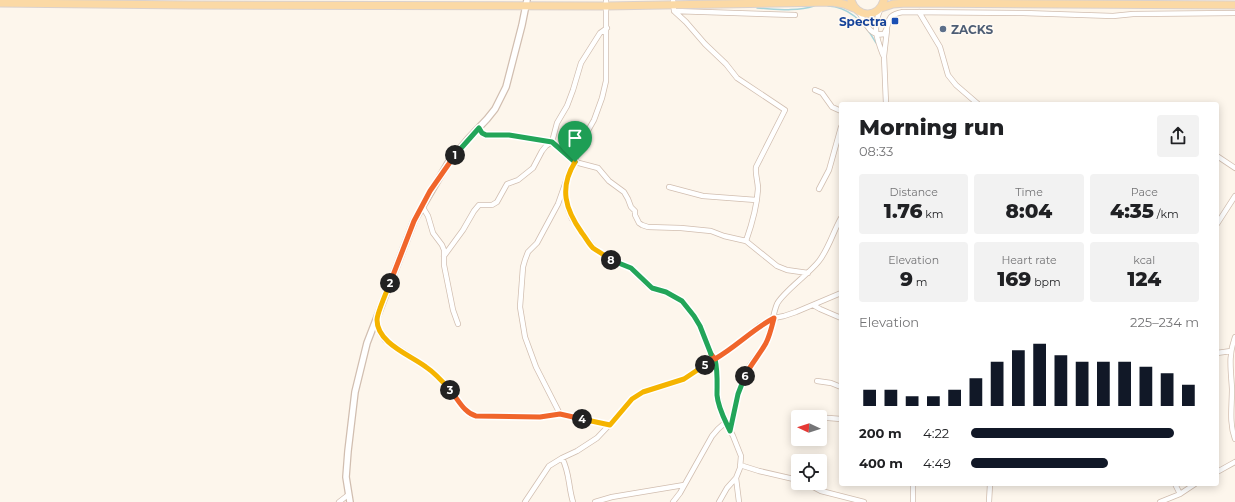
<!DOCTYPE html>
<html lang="en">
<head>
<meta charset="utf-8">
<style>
  body { margin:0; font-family:Montserrat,sans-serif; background:#f2f2f2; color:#202124; height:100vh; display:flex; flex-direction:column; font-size:15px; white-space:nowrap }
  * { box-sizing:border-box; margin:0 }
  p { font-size:13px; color:#757577 }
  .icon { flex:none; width:22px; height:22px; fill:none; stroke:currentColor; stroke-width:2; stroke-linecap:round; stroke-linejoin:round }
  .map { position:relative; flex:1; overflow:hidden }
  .drawer { position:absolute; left:839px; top:102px; width:380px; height:384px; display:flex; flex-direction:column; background:#fff; border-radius:4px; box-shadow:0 2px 10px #0003 }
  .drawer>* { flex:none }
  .needle { width:26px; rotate:274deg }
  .buttons { position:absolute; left:791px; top:410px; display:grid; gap:8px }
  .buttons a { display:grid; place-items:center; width:36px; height:36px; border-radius:4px; background:#fff; box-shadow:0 2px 10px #0003; font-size:20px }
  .pin { position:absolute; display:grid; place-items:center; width:34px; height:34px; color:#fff; margin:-41px -17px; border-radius:50% 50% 50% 0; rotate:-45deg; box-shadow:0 0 4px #0007 }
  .pin .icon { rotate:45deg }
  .km { position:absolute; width:20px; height:20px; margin:-10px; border-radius:50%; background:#222; color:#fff; font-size:11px; line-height:20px; text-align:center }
  .round { display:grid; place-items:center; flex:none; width:42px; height:42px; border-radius:4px; background:#f2f2f2 }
  .overview { display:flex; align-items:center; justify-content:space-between; height:68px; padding:0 20px }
  h1 { font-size:22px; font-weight:800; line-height:30px }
  .metrics { display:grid; grid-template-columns:repeat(3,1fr); gap:6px; height:68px; padding:4px 20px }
  .metrics div { display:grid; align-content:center; border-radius:4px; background:#f2f2f2; text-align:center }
  .metrics b { font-size:20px; font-weight:800 }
  .metrics small { font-size:11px; font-weight:400 }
  .metrics p { font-size:11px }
  .chart { height:112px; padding:8px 20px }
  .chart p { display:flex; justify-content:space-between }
  .chart svg { width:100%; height:72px; margin-top:4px; stroke:#111827; stroke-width:6 }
  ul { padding:0 20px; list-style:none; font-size:13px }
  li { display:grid; grid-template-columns:64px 48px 1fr; align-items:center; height:30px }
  li i { height:10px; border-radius:5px; background:#111827 }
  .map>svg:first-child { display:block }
</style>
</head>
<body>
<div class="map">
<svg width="1235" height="502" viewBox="0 0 1235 502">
  <rect width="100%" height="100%" fill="#fdf6ec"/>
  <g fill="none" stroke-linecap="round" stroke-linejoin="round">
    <!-- stream -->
    <path stroke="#a5d3da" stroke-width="1.5" d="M 828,6 C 850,7 866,25 876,43
      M 757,8 C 776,9 796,12 814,6"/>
    <defs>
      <path id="minor" d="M 673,0 L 674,11 L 686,22 L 705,44 L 726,64 L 737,78 L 785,110 L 756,167 C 755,175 758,181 758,189 C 757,206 752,224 746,241
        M 880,10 C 873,28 876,37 883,55
        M 674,11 L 795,15
        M 859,12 C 865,22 870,37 884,34 C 892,22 883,16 903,12 L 1023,13 L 1113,16 L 1133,14 L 1235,13
        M 919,12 L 940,47 L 948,75 L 956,85 L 978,104
        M 815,90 L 822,93 L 832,107 L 841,111
        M 886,104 L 884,56 L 887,30
        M 479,128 L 482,133 L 486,135 L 509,135 L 552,142 L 575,162 L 598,168 L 609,181 L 624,192 L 628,199 L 631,207 L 635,211 L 635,215 L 639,223 L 642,225 L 648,227 L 681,228 L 711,231 L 724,236 L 746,241 L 777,266 L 787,270 L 808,273
        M 1217,156 L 1235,168
        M 669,187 L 703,196 L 756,200
        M 565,189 L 568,209 L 572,219 L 594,248 L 613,261 L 631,268 L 645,283 L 652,288 L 666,292 L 682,301 L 694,316 L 700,326 L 709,350 L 715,359 L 717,368 L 717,394 L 723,417 L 733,436 L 741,456 L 740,468 L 736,478 L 739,502
        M 819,189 L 829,170 L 841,127
        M 422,206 L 428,216 L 433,233 L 442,245 L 444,250 L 444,265 L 453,310 L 458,324
        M 1217,224 L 1235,196
        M 444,256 L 463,230 L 474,211 L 479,205 L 492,205 L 497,202 L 507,184 L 518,180 L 533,168 L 542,151 L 546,146 L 552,142 L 557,123 L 567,106 L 573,90 L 581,63 L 600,33 L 607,28
        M 813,305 L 820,309 L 841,318
        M 377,320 L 380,333 L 385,340 L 427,367 L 437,376 L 471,415 L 476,416 L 540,417 L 560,414 L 610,425
        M 1235,337 C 1228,356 1231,370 1232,389 C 1232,406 1229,423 1235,439
        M 1217,353 L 1231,351
        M 817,381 L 831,383 L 841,387
        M 560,414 L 536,367 L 525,337 L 520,307 L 523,267 L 525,260 L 528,252 L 537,243 L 558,204 L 570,170 L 575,162 L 578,148 L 594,120 L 602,98 L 606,81 L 606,0
        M 816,417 L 841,419
        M 730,431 C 735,409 738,387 749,367 C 754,359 762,351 766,342 C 772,330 772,316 777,304 C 783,292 809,274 819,261 C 829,248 833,232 841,218
        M 562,458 C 570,473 568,486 573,502
        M 740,465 L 759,471 L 798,480
        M 1217,472 L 1235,462
        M 806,483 L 821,491 L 864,502
        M 1175,484 L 1180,494
        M 339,502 L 348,495
        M 525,502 L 549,466 L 562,458 L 577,451 L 597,438 L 614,420 L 632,399 L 643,392 L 684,379 L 739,343 L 759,326 L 774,318 L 784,316 L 796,312 L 841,293
        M 595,502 L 612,497 L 684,485
        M 673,502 L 680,493 L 712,436 L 718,429 L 726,422
        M 719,502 L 727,488 L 736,478
        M 913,502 L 913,484
        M 989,502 L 990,484
        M 1160,502 L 1180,494 L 1195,484"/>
      <path id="tertiary" d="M 350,502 L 346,477 L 348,451 L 355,392 L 367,343 L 414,221 L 448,163 L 468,139 L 487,119 L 495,109 L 506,87 L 522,25 L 527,0"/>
      <path id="primary" d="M 851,0 C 856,18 879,19 884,0
        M 0,3 L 190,5 L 606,6 L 832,2 L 844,4 L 854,8
        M 881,8 L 893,4 L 906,3 L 1235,5"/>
    </defs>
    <!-- minor casing -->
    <use href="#minor" stroke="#d1beb0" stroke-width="6"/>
    <!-- tertiary casing -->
    <use href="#tertiary" stroke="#d1beb0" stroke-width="8"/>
    <!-- primary casing -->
    <use href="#primary" stroke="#dad1cd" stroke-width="9"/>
    <!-- minor -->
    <use href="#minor" stroke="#fff" stroke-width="4.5"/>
    <!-- tertiary -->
    <use href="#tertiary" stroke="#fff" stroke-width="5.5"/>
    <!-- primary -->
    <use href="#primary" stroke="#fbd9a5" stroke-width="7"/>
  </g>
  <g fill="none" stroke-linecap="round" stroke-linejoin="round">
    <defs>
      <path id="split-1" d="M 455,155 L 479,128 L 482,133 L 486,135 L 509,135 L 552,142 L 575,162"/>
      <path id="split-2" d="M 390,283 L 414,221 L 430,191 L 455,155"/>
      <path id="split-3" d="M 390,283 C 387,291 377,313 377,320 C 377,343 410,355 426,367 C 435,373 443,382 450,390"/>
      <path id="split-4" d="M 450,390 C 458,399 464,413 476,416 L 540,417 L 560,414 L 582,419"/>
      <path id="split-5" d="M 582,419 L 610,425 L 632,399 L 643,392 L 684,379 L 705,365"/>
      <path id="split-6" d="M 705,365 L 715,359 C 718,372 717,382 717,395 C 718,408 725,420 730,431 L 738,394 L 745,376"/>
      <path id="split-7" d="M 711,354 L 715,359 C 736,347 753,329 774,318 C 772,326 770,335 766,343 C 760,354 751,364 745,376"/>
      <path id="split-8" d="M 611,260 L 631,268 L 652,288 L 666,292 L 682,301 L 694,316 L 700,326 L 711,354"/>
      <path id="split-9" d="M 575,162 C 559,188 565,209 582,233 C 586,238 589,244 593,248 C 599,252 606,256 611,260"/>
    </defs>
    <!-- split-1 casing -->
    <use href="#split-1" stroke="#fff" stroke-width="8"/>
    <!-- split-2 casing -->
    <use href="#split-2" stroke="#fff" stroke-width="8"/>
    <!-- split-3 casing -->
    <use href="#split-3" stroke="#fff" stroke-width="8"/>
    <!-- split-4 casing -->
    <use href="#split-4" stroke="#fff" stroke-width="8"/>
    <!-- split-5 casing -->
    <use href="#split-5" stroke="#fff" stroke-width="8"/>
    <!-- split-6 casing -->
    <use href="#split-6" stroke="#fff" stroke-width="8"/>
    <!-- split-7 casing -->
    <use href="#split-7" stroke="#fff" stroke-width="8"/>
    <!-- split-8 casing -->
    <use href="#split-8" stroke="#fff" stroke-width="8"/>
    <!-- split-9 casing -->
    <use href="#split-9" stroke="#fff" stroke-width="8"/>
    <!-- split-1 -->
    <use href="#split-1" stroke="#22a559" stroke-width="5"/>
    <!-- split-2 -->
    <use href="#split-2" stroke="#f0652b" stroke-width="5"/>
    <!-- split-3 -->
    <use href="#split-3" stroke="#f5b400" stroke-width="5"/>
    <!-- split-4 -->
    <use href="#split-4" stroke="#f0652b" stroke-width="5"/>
    <!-- split-5 -->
    <use href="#split-5" stroke="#f5b400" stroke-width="5"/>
    <!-- split-6 -->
    <use href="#split-6" stroke="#22a559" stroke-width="5"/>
    <!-- split-7 -->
    <use href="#split-7" stroke="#f0652b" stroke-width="5"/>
    <!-- split-8 -->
    <use href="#split-8" stroke="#22a559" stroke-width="5"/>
    <!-- split-9 -->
    <use href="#split-9" stroke="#f5b400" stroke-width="5"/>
  </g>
  <!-- markers -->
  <rect fill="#1a4fb4" stroke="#fffaf3" stroke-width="1.5" x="891" y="17" width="8" height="8" rx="2"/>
  <circle fill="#5c6f8a" stroke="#fffaf3" stroke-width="1.5" cx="943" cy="29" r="4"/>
  <g text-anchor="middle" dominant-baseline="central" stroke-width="3" stroke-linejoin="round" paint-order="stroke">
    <!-- transit labels -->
    <g font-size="12" font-weight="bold" fill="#164399" stroke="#fffaf3" text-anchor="end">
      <text x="887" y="21">Spectra</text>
    </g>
    <!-- service labels -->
    <g font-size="12" font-weight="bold" fill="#4e5e75" stroke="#fffaf3" text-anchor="start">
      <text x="951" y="29">ZACKS</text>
    </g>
  </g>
</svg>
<div class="buttons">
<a><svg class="needle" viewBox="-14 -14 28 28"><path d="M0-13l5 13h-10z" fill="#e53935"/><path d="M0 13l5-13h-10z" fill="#757577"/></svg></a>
<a><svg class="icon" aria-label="locate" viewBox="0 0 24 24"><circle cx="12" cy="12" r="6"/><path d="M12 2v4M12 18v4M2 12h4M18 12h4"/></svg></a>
</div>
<div class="pin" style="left:575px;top:162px;background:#1e9e55"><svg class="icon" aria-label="arrive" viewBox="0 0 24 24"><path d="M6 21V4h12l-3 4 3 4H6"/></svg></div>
<b class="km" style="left:455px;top:155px">1</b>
<b class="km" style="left:390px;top:283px">2</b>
<b class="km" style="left:450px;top:390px">3</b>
<b class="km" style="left:582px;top:419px">4</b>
<b class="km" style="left:705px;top:365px">5</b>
<b class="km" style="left:745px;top:376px">6</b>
<b class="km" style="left:611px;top:260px">8</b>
<section class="drawer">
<div class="overview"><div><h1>Morning run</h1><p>08:33</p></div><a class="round"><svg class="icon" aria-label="share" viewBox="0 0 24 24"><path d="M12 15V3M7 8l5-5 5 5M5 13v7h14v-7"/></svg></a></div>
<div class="metrics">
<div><p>Distance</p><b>1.76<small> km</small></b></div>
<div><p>Time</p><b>8:04</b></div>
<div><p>Pace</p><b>4:35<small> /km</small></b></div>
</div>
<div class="metrics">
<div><p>Elevation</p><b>9<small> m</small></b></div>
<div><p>Heart rate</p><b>169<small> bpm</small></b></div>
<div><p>kcal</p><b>124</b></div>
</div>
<div class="chart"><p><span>Elevation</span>225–234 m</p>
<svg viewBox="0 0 160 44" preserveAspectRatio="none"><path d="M5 44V34M15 44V34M25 44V38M35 44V38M45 44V34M55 44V27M65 44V17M75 44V10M85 44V6M95 44V13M105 44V17M115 44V17M125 44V17M135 44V20M145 44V24M155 44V31"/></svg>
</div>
<ul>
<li><b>200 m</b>4:22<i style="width:89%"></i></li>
<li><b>400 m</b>4:49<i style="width:60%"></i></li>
</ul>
</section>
</div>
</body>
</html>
